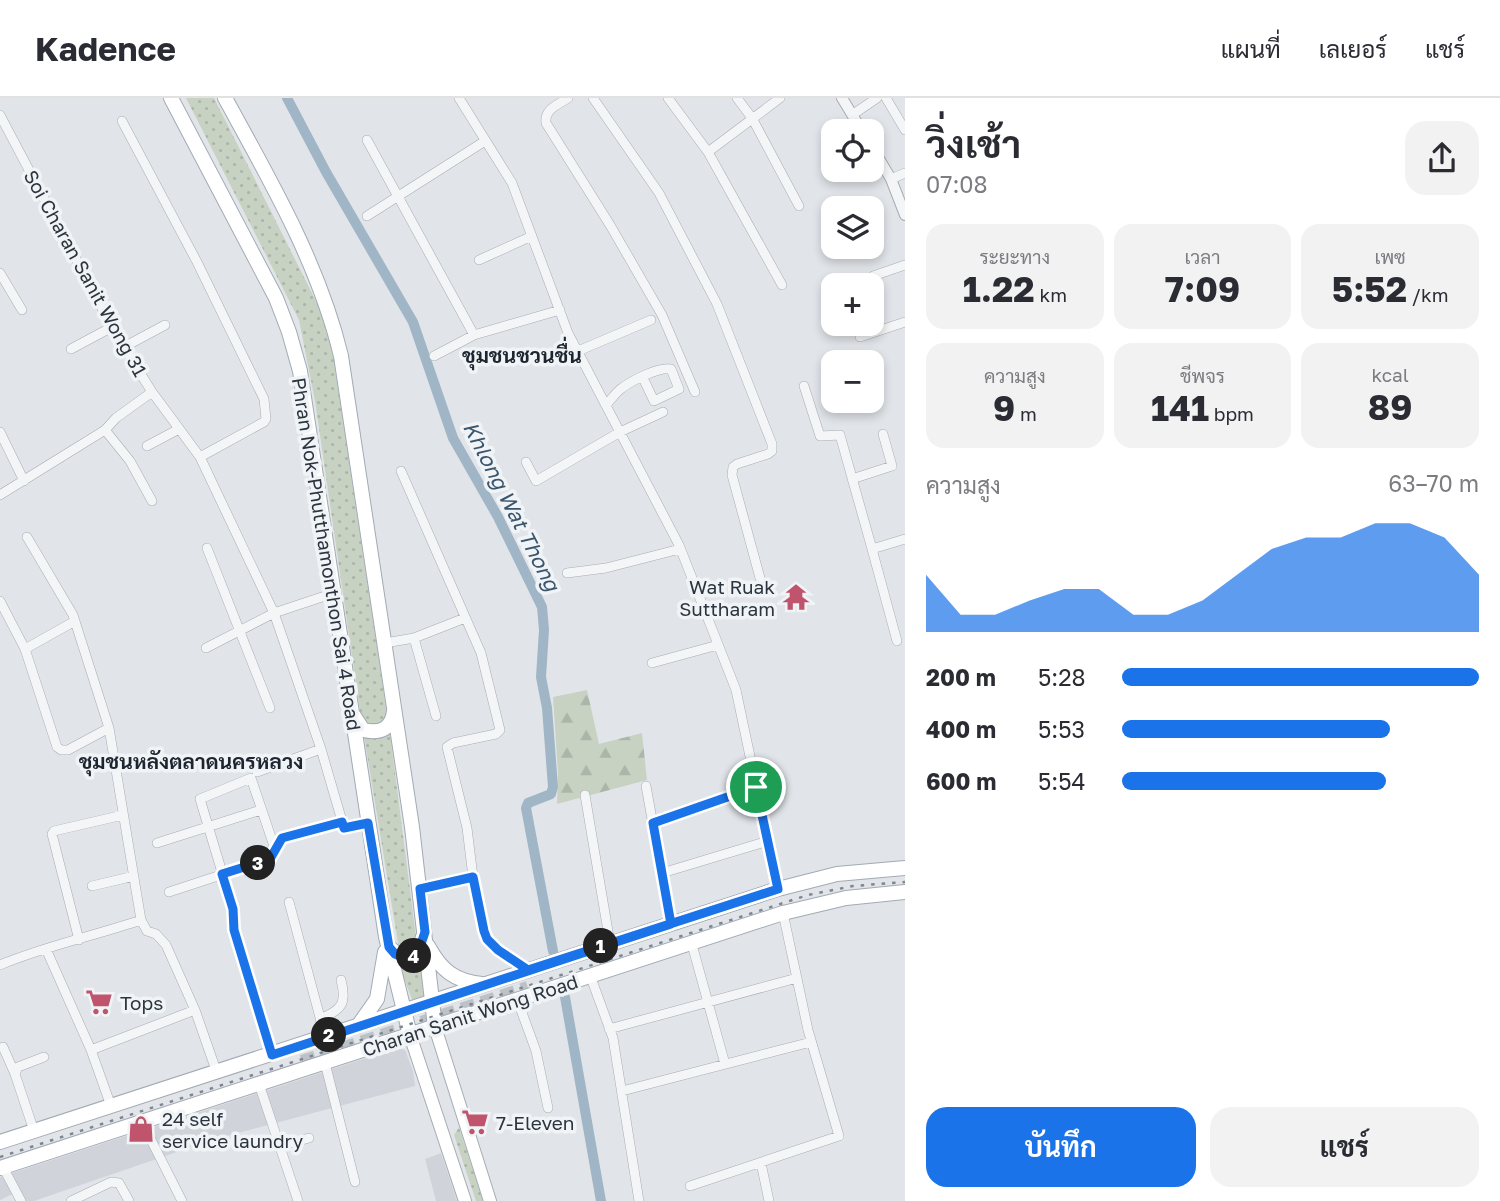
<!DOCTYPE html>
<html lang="th">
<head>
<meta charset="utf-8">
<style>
  body { margin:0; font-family:"Golos Text",Sarabun,sans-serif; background:#f2f2f3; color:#2b2b33; height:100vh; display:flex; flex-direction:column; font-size:26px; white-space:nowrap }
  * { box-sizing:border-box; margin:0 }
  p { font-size:23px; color:#7c7c81 }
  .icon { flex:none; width:38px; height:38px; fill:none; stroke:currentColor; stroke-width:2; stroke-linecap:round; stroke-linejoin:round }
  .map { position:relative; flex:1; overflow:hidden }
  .sheet { display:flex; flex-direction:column; background:#fff; width:595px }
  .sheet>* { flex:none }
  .buttons { position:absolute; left:821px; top:21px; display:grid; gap:14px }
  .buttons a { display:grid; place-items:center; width:63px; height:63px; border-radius:14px; background:#fff; box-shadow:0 4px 10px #0003; font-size:35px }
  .pin { position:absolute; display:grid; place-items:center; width:60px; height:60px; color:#fff; margin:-30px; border:4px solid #fff; border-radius:50%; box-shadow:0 2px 7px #0007 }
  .km { position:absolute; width:35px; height:35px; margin:-18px; border-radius:50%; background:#222; color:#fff; font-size:19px; line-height:35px; text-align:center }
  .round { display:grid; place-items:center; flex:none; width:74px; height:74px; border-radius:21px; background:#f2f2f3 }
  .head { display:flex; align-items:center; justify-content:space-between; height:119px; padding:0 21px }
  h1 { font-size:38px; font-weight:700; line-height:52px }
  .figures { display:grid; grid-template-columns:repeat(3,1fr); gap:10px; height:119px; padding:7px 21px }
  .figures div { display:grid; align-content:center; border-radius:18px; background:#f2f2f3; text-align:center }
  .figures b { font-size:35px; font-weight:700 }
  .figures small { font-size:19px; font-weight:400 }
  .figures p { font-size:19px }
  .chart { height:196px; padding:14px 21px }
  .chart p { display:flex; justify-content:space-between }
  .chart svg { width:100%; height:126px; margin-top:7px; fill:#1a73e8; opacity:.7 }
  .cta { display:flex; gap:14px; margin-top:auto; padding:14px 21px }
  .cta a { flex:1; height:80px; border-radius:21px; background:#1a73e8; color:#fff; font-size:28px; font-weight:700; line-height:80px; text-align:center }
  .cta a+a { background:#f2f2f3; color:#2b2b33 }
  ul { padding:0 21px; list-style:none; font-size:23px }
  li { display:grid; grid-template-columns:112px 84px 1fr; align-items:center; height:52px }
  li i { height:18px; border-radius:9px; background:#1a73e8 }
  header { display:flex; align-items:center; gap:42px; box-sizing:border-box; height:98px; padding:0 35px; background:#fff; border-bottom:2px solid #e1e1e2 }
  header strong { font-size:33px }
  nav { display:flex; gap:38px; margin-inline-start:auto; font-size:24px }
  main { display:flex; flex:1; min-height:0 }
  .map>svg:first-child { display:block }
</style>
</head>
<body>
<header>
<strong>Kadence</strong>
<nav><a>แผนที่</a><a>เลเยอร์</a><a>แชร์</a></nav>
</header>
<main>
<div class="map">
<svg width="905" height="1103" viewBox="0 0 905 1103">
  <defs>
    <pattern id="grass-dots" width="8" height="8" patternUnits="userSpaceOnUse" patternTransform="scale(1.75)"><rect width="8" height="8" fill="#c8d2c3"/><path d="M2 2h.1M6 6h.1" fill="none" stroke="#acb5a9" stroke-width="1.8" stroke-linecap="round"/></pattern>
    <pattern id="forest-firs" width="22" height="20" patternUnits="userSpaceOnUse" patternTransform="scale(1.75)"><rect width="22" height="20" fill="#c8d2c3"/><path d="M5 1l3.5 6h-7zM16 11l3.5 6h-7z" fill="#acb5a9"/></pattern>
  </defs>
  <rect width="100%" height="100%" fill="#e1e5e9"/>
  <!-- built -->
  <path fill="#d0d4da" d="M 397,950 L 405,952 L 413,973 L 415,988 L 215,1041 L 34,1103 L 18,1103 L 13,1096 L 0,1102 L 0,1079 Z
    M 441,1055 L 457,1103 L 436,1103 L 425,1061 Z"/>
  <!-- grass -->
  <path fill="url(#grass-dots)" d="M 186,0 L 214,0 L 322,215 L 333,257 L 387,616 L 387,622 L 378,628 L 366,625 L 361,620 L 315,303 L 299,222 Z
    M 390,635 L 416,839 L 411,853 L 399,851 L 364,638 Z
    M 420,861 L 426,896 L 424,901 L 413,904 L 399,867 Z
    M 459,1029 L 483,1103 L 476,1103 L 454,1037 Z"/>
  <!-- forest -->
  <path fill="url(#forest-firs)" d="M 587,592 L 599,646 L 642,635 L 647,682 L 557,706 L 558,675 L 553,599 Z"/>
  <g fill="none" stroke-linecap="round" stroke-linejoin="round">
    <!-- canal -->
    <path stroke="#a0b5c5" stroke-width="10" d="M 287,0 L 326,74 L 413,224 L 453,340 L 498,419 L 542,509 L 544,532 L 541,579 L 547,610 L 553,689 L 551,696 L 528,705 L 526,710 L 553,853
      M 565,899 L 601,1103"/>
    <!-- primary-tunnel -->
    <path stroke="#bdc2c7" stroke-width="14" stroke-dasharray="14 7" stroke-linecap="butt" d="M 302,964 L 528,890"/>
    <defs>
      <path id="minor" d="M 459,0 L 512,85 L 568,235 L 679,447 L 736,592 L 778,791
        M 568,0 C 558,7 544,11 546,25 L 610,127 L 662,217 L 695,294
        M 593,0 L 659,95 L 717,206 L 772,346 L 772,353 L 768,356 L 737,366 L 733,369 L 732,377 L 760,480
        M 668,0 L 708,54 L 782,187
        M 737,0 L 752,20 L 799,108
        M 886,0 L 905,32
        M 0,17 L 115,235 L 152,294 L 200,359 L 274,515 L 321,651 L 344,730 L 368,725
        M 852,17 L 877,0
        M 122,23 L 197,164 L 264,301 L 266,321 L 264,324 L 200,359
        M 367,42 L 474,237 L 560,212
        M 708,54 L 780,0
        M 891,81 L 905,75
        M 367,118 L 485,43
        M 479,162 L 532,138
        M 0,175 L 22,212
        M 873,178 L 905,167
        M 860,239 L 905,224
        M 124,249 L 165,227
        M 71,251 L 112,229
        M 578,253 L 651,222
        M 434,258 L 474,237
        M 804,288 L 820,338 L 840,337 L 872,451
        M 606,307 C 611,302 616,294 622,290 C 633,282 658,269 671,271 L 679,291 L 654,303 L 643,280
        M 105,332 L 130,363 L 152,403
        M 0,334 L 24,383
        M 147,348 L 179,331
        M 526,364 L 536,383 L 620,334 L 663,314
        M 401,373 L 481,555 L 500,632 L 496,636 L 453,645 L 447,649 L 467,730 L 473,779 L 484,833 C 492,851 512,861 528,872
        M 852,381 L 892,368 L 883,336
        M 0,397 L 105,332 L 116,320 L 152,294
        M 27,439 L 73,517 L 109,630 L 141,822 L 147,833 L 156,836 L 166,847 L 195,912 L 217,975
        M 207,450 L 270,610
        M 567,475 L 606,470 L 680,451
        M 0,503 L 25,551 L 57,649 L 61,652 L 68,652 L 109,630
        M 414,540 L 436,618
        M 897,543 L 872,451 L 905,441
        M 385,545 L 414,540 L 465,520
        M 206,550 L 274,515 L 334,495
        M 25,551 L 75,523
        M 652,565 L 718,547
        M 257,674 L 321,651
        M 646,688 L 671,826
        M 585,697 L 610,845
        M 653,725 L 756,689
        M 157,745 L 261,712
        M 662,775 L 768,743
        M 92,788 L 134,778
        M 420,791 L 473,779
        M 169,794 L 270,761 L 282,740 L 342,724
        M 289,804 L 325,938
        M 79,842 L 52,736 L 54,733 L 123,717
        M 691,843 L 725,966
        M 46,851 L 91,952 L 111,1008
        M 0,867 C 45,848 94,838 141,822
        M 590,877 L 613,940 L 639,1103
        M 517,901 L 536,953 L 548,1010
        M 320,921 C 342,912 347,905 341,882
        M 609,931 L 797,880
        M 3,949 L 15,976
        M 91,952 L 195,912
        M 272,957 L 235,832 L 233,811 L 200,701 L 251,680 L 276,754
        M 325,965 L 355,1084
        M 259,986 L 298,1103
        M 622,993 L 811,944
        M 142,1024 L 182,1103
        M 34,1033 L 15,976 L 18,969 L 44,959
        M 280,1048 L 309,1040
        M 761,1065 L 769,1103
        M 3,1069 L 21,1103
        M 690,1088 L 839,1038 L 808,932 L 783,815
        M 71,1103 L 111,1084 L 119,1085 L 129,1103"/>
      <path id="tertiary" d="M 842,0 L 862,33
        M 872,49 L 891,81 L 905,117"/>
      <path id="secondary" d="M 435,929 L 490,1103
        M 410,937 L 465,1103"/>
      <path id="primary" d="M 171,0 L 276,200 L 289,234 L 300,273 L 386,839 L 410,937
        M 225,0 C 270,82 319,166 341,258 L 412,729 L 435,929
        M 354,618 L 363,632 C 380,636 392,631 394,613
        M 428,848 C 441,872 454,883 482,886
        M 389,849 C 407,866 417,862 423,839
        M 358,928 L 377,901 L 385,854
        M 0,1044 L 778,791 L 837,776 L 905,770
        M 0,1070 L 783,815 L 846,800 L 905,794"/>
    </defs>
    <!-- minor casing -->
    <use href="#minor" stroke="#a7acb3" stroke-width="10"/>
    <!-- tertiary casing -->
    <use href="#tertiary" stroke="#a7acb3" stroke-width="12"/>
    <!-- secondary casing -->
    <use href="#secondary" stroke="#a7acb3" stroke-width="14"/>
    <!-- primary casing -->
    <use href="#primary" stroke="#a2aab3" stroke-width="16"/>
    <!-- minor -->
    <use href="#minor" stroke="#f4f5f7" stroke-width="9"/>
    <!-- tertiary -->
    <use href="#tertiary" stroke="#f4f5f7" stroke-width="10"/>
    <!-- secondary -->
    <use href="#secondary" stroke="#fff" stroke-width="12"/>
    <!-- primary -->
    <use href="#primary" stroke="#fff" stroke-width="14"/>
    <!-- rail -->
    <path stroke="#7d8691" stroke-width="2.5" stroke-dasharray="3.5 7" stroke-linecap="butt" d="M 0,1059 L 808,797 L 853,788 L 905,784"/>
  </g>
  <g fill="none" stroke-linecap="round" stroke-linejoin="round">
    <defs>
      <path id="route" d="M 756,689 L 653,725 L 671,826 L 272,957 L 234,832 L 233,811 L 222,776 L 270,761 L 282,740 L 342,724 L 344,730 L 368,725 L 389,849 L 395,856 L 405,860 L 418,855 L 425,834 L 420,791 L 473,779 L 484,833 L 487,841 L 498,852 L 528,872 C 611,845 694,818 778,791 L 756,689"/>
    </defs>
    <!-- route casing -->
    <use href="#route" stroke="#fff" stroke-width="14"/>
    <!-- route -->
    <use href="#route" stroke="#1a73e8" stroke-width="9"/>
  </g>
  <!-- icons -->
  <defs>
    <symbol id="temple-bare" viewBox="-9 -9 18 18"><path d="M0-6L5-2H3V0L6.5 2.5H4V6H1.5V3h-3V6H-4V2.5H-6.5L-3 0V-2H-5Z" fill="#c0546d" stroke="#f1f4f6" stroke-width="2.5" paint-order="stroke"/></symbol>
    <symbol id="supermarket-bare" viewBox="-9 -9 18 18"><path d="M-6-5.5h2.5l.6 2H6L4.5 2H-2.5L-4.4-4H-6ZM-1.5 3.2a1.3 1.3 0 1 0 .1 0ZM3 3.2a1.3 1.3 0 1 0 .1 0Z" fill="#c0546d" stroke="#f1f4f6" stroke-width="2.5" paint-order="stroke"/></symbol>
    <symbol id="shop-bare" viewBox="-9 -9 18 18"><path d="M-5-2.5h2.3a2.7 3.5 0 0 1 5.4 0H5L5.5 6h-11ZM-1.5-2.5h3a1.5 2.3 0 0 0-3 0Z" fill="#c0546d" stroke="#f1f4f6" stroke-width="2.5" paint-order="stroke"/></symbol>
  </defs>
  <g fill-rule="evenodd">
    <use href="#temple-bare" x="777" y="480" width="38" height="38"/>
    <use href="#supermarket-bare" x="80" y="885" width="38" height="38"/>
    <use href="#supermarket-bare" x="456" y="1005" width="38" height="38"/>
    <use href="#shop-bare" x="122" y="1012" width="38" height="38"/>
  </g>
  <g text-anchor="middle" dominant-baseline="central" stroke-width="7" stroke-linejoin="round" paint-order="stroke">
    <!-- street labels -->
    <g font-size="19" fill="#2b343f" stroke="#f1f4f6">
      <text transform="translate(86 175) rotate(61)">Soi Charan Sanit Wong 31</text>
      <text transform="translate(327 456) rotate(81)">Phran Nok-Phutthamonthon Sai 4 Road</text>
      <text transform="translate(470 917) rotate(-18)">Charan Sanit Wong Road</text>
    </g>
    <!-- poi labels -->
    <g font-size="19" fill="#2b343f" stroke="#f1f4f6" text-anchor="start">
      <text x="775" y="488" text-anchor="end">Wat Ruak<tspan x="775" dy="22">Suttharam</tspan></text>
      <text x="120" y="904">Tops</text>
      <text x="162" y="1020">24 self<tspan x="162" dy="22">service laundry</tspan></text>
      <text x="496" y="1024">7-Eleven</text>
    </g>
    <!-- neighbourhood labels -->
    <g font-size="21" font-weight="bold" fill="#1d2530" stroke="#f1f4f6">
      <text x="522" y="257">ชุมชนชวนชื่น</text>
      <text x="191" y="663">ชุมชนหลังตลาดนครหลวง</text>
    </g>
    <!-- water labels -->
    <g font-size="21" font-style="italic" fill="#3a566e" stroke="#f1f4f6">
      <text transform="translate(512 408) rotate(63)">Khlong Wat Thong</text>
    </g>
  </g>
</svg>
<div class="buttons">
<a><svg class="icon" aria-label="locate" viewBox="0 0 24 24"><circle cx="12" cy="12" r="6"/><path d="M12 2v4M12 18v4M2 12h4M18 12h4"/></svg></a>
<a><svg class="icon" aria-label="layers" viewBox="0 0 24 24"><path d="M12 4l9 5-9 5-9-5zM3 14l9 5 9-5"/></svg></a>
<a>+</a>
<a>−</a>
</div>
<div class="pin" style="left:756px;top:689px;background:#1e9e55"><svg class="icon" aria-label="arrive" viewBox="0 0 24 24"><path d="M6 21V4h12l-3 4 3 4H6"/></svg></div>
<b class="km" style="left:601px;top:848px">1</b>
<b class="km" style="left:329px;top:937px">2</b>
<b class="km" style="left:258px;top:765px">3</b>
<b class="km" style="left:414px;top:858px">4</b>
</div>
<section class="sheet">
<div class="head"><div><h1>วิ่งเช้า</h1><p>07:08</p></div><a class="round"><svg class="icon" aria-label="share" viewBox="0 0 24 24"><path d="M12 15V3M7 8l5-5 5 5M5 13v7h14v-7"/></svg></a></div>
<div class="figures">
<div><p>ระยะทาง</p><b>1.22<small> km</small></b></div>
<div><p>เวลา</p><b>7:09</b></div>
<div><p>เพซ</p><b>5:52<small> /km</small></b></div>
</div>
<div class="figures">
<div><p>ความสูง</p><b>9<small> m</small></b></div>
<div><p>ชีพจร</p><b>141<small> bpm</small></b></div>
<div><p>kcal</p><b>89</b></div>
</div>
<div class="chart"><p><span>ความสูง</span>63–70 m</p>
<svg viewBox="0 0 160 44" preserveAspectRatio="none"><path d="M0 44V24L10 38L20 38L30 33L40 29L50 29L60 38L70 38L80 33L90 24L100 15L110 11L120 11L130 6L140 6L150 11L160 24V44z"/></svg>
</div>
<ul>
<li><b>200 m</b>5:28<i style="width:100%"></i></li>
<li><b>400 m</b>5:53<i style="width:75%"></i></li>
<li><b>600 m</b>5:54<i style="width:74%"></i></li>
</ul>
<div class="cta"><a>บันทึก</a><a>แชร์</a></div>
</section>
</main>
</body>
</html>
